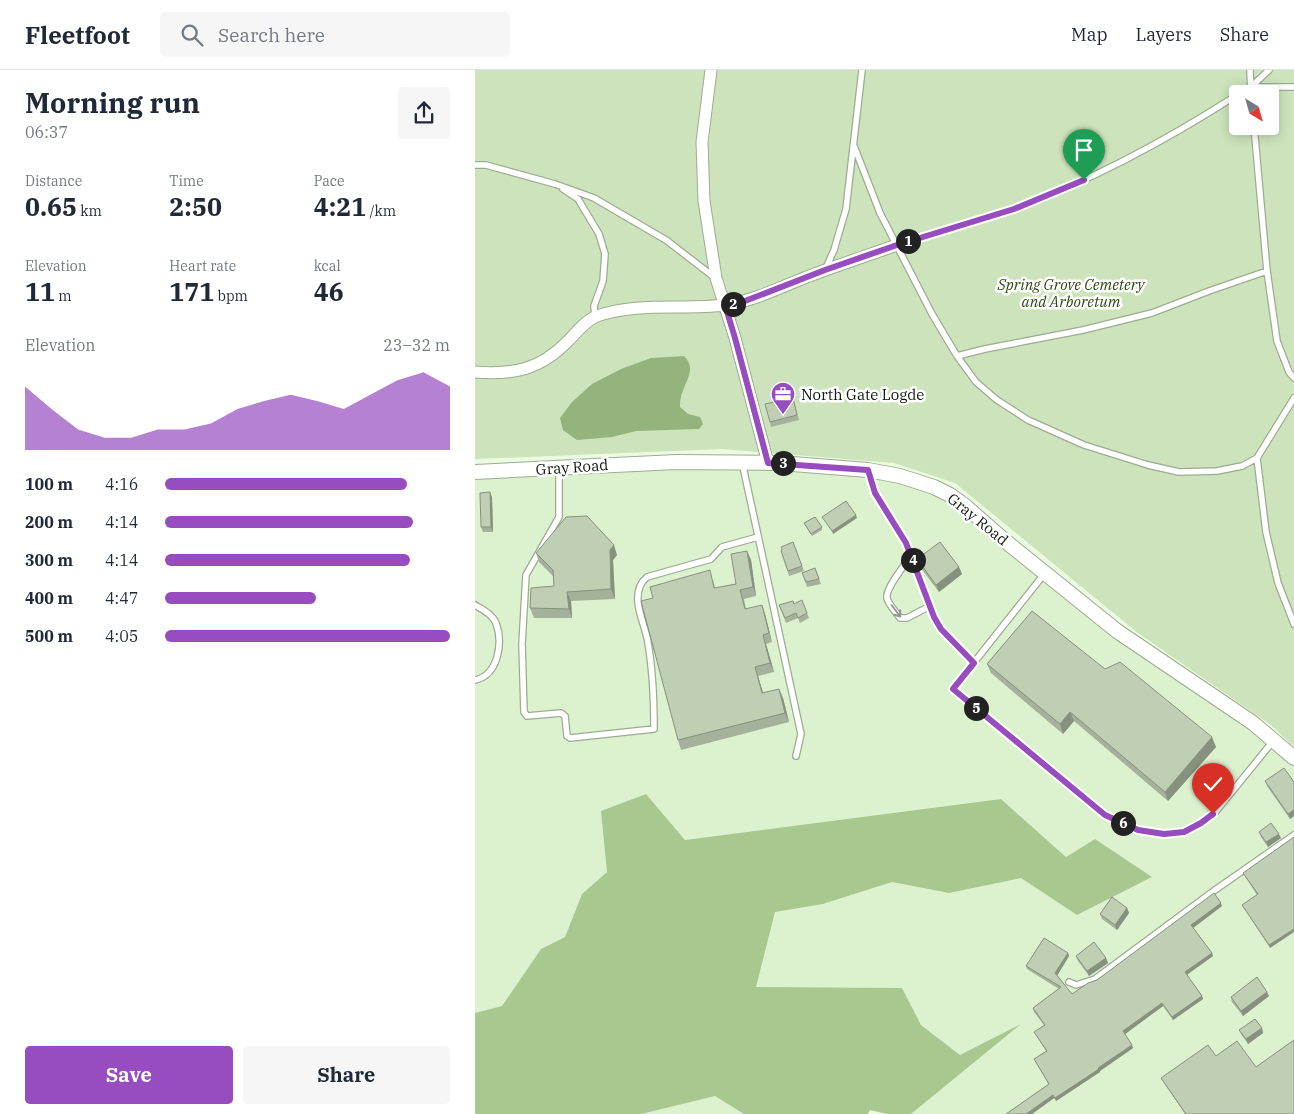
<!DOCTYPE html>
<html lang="en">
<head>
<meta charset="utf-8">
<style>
  body { margin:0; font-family:"IBM Plex Serif",serif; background:#f6f6f7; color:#1f2937; height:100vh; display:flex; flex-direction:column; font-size:19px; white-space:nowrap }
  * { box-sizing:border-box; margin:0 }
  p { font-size:16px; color:#747a83 }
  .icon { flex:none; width:28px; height:28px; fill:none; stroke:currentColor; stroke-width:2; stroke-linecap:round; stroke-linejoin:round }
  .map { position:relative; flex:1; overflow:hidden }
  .sheet { display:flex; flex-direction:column; background:#fff; width:475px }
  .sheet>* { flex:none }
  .needle { width:32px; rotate:143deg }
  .buttons { position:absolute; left:754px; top:15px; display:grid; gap:10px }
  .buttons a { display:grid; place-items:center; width:50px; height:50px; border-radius:5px; background:#fff; box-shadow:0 2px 12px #0003; font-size:25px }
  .pin { position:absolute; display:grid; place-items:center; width:42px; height:42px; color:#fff; margin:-51px -21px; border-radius:50% 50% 50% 0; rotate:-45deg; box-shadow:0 0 5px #0007 }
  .pin .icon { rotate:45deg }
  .km { position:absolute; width:25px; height:25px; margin:-12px; border-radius:50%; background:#222; color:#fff; font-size:14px; line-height:25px; text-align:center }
  .round { display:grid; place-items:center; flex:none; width:52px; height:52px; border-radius:5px; background:#f6f6f7 }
  .head { display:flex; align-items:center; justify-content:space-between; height:85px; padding:0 25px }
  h1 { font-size:28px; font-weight:800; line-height:38px }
  .figures { display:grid; grid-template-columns:repeat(3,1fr); gap:8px; height:85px; padding:5px 25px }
  .figures div { display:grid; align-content:center }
  .figures b { font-size:25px; font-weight:800 }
  .figures small { font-size:14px; font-weight:400 }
  .figures p { font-size:14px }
  .chart { height:140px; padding:10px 25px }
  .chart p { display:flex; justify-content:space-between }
  .chart svg { width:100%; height:90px; margin-top:5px; fill:#974cbf; opacity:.7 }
  .cta { display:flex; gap:10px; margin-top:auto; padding:10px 25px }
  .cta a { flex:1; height:58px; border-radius:5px; background:#974cbf; color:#fff; font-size:20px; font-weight:800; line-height:58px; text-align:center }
  .cta a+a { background:#f6f6f7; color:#1f2937 }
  ul { padding:0 25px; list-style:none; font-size:16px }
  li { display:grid; grid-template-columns:80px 60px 1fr; align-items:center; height:38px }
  li i { height:12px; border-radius:6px; background:#974cbf }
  header { display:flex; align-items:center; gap:30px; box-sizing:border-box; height:70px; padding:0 25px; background:#fff; border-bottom:1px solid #e0e1e3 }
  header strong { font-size:24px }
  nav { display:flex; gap:28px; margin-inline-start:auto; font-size:18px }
  .search { width:350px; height:45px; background:#f6f6f7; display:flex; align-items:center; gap:12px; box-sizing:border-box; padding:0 18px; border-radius:5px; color:#747a83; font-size:19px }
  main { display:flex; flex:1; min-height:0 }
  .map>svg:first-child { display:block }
</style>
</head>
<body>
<header>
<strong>Fleetfoot</strong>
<div class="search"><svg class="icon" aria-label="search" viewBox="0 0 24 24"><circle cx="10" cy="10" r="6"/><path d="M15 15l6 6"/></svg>Search here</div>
<nav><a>Map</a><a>Layers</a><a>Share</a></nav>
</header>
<main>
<section class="sheet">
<div class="head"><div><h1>Morning run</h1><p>06:37</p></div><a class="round"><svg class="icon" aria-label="share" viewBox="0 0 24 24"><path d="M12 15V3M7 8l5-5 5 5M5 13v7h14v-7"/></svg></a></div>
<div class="figures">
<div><p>Distance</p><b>0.65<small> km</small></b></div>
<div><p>Time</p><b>2:50</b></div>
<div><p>Pace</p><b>4:21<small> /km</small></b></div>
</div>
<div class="figures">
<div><p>Elevation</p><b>11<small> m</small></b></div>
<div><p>Heart rate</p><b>171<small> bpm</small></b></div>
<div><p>kcal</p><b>46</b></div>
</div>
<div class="chart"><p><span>Elevation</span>23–32 m</p>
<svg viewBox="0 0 160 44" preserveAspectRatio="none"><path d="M0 44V13L10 24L20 34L30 38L40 38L50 34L60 34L70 31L80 24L90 20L100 17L110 20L120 24L130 17L140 10L150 6L160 13V44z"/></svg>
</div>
<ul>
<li><b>100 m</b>4:16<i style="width:85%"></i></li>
<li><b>200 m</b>4:14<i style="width:87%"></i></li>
<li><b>300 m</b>4:14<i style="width:86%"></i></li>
<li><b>400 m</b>4:47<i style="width:53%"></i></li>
<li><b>500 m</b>4:05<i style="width:100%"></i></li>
</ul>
<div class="cta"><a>Save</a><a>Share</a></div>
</section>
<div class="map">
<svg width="819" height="1044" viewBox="0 0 819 1044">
  <rect width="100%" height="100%" fill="#eafbdf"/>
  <!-- built -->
  <path fill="#dcf1ce" d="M 305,393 L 459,417 L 819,688 L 819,1044 L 436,1044 L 544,956 L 485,985 L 446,955 L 427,918 L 280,917 L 300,842 L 348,834 L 417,812 L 474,823 L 546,808 L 602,845 L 677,807 L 620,769 L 591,787 L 526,729 L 210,770 L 171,724 L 127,741 L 132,802 L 107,824 L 90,867 L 66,879 L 27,936 L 0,943 L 0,402 Z
    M 240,1026 L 269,1044 L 166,1044 L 178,1040 Z"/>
  <!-- green -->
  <path fill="#cce3bb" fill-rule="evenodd" d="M 0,0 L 819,0 L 819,677 L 796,655 L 663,563 L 480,413 L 419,393 L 247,379 L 0,389 ZM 762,24 L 795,24 L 795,56 L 762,56 Z"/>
  <!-- forest -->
  <path fill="#a8c88f" d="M 171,724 L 210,770 L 526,729 L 591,787 L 620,769 L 677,807 L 602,845 L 546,808 L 474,823 L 417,812 L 348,834 L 300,842 L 281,917 L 427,918 L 446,955 L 485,985 L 546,954 L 436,1044 L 412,1044 L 395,1040 L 393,1044 L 269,1044 L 240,1026 L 166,1044 L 0,1044 L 0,943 L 27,936 L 66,879 L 90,867 L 107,824 L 132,802 L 126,741 Z"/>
  <!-- water -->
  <path fill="#95b47d" d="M 209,286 C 225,301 204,316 205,337 L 213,344 L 225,347 L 228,354 L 224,359 L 161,361 L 137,367 L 102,370 L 88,360 L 85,348 L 97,332 L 117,314 L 146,299 L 176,288 Z"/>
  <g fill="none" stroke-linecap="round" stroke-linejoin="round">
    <defs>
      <path id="service" d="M 775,0 L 776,24
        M 776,17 L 819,17
        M 765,24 L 776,17 L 794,0
        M 779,56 L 792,201 L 802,271 L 814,302 L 819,308
        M 379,76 L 405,143 L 457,244 L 482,286 L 501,312 L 522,330 L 553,350 L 609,375 L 673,395 L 704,402 L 742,401 L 767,396 L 782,388 L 819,328
        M 0,95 L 11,95 L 80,114 L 119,128 L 191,170 L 239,207
        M 88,119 L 103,129 L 124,164 L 130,184 L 128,211 L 119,236 L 120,247
        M 422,175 C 461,163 501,152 539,139 C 618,110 692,70 762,25
        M 351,198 L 359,180 L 371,139 L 387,0
        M 482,286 L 510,279 L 608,260 L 677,243 L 734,221 L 792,201
        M 782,388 L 791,462 L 803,513 L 819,554
        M 267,392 L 326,664 L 321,686
        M 84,398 L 84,447 L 51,505 L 47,574 L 49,642 L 52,646 L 86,643 L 90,646 L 92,666 L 95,668 L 179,659 C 179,630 178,602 173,573 C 171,559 164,546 163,532 C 162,522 165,513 172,507 L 236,489 L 247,477 L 283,467
        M 393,400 L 400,423 L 431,473 L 459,547 L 466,559 L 499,593
        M 436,486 C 431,493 410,519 412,528 C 413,534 421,542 425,548 L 432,548 L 455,536
        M 570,503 L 478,619 L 630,745 L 663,760 L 689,764 L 709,762 L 726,753 L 738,745 L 799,670
        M 0,535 C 8,540 17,544 21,553 C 28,572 24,605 0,610
        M 594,912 L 601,915 L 620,909 L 740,820 L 819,765"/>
      <path id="minor" d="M 236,0 L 227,72 L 229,131 L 241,208 L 260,268 L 293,393
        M 0,302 C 38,305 65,300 93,271 C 101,263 111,250 122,246 C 162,232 208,240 250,235 C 278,231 304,218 329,208 C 360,196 391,186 422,175"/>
      <path id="tertiary" d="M 0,402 L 201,392 L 305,393 L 393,400 L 425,406 L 459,417 L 475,425 L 489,435 L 529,470 L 642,561 L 778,653 L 819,688"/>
    </defs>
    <!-- service casing -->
    <use href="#service" stroke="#9dac91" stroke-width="8"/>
    <!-- minor casing -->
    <use href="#minor" stroke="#9dac91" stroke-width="13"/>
    <!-- tertiary casing -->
    <use href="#tertiary" stroke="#9dac91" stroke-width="16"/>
    <!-- service -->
    <use href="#service" stroke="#fff" stroke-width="5.5"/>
    <!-- minor -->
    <use href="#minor" stroke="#fff" stroke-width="11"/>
    <!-- tertiary -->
    <use href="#tertiary" stroke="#fff" stroke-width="14"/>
  </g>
  <!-- wall -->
  <path fill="#a4b29b" d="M 318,328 L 324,350 L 296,357 L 295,352 Z
    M 17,427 L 18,462 L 8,462 L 6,457 Z
    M 329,453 L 347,457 L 347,460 L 337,466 Z
    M 318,472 L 329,501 L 314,506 L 306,481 Z
    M 272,481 L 276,490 L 281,526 L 269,529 L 271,539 L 287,535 L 290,544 L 297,572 L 291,574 L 299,602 L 283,606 L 288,623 L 304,619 L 308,628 L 314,652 L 206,680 L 203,670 L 178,528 L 238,510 L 240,518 L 261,514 Z
    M 61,483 L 142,485 L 138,490 L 140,529 L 96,531 L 97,548 L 59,548 L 55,538 L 79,516 L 78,506 L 64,492 Z
    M 442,489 L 484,497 L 487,504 L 464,522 L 445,497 Z
    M 340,498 L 346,514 L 332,517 L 327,503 Z
    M 319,534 L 332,543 L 334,548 L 325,553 L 323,548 L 311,553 L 304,535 Z
    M 512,594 L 630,599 L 741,677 L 693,731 L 599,651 L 588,664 L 516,603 Z
    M 790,711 L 819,712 L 819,746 L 815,749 L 792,716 Z
    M 784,762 L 806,768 L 793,777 L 786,767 Z
    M 819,767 L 795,878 L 767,835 L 782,825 L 768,803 Z
    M 747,836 L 718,858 L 737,883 L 738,886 L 712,905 L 727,926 L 728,929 L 698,950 L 688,936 L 649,964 L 658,978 L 625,1001 L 625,1002 L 581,1031 L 579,1028 L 557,1044 L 531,1044 L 574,1015 L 559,989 L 571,981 L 561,965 L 559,962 L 569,955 L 559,942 L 558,938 L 584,919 L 552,899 L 551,896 L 593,883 L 594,886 L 582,905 L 597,924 Z
    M 652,838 L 654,843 L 642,860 L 627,849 L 625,844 Z
    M 601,886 L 631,888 L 633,893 L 614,906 L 603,891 Z
    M 794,926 L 768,946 L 757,932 L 756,927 Z
    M 787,958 L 788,963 L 773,974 L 766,964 L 764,960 Z
    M 741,986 L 781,997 L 819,1044 L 710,1044 L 687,1010 L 686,1008 Z"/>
  <!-- shaded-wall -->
  <path fill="#86917e" d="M 15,422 L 17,427 L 18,462 L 16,457 Z
    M 381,445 L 382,448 L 358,464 L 357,461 Z
    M 139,475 L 142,485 L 138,490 L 140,529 L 136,519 L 135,480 Z
    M 272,481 L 276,490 L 281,526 L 278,517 Z
    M 484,497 L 487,504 L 464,522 L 461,515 Z
    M 92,522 L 96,531 L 97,548 L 94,539 Z
    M 287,535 L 290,544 L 297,572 L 294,563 Z
    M 288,565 L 291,574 L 299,602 L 295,593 Z
    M 280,597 L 283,606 L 291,633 L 287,623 Z
    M 304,619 L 308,628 L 314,652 L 310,643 Z
    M 595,642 L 599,651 L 588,664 L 585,654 Z
    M 737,667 L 741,677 L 693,731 L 690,722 Z
    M 819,740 L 819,746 L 815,749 L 813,744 Z
    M 804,764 L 806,768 L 793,777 L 791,772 Z
    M 746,833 L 747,836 L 718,858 L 716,855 Z
    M 652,838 L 654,843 L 642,860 L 640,855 Z
    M 819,859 L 819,862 L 795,878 L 794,875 Z
    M 593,883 L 594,886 L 582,906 L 580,903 Z
    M 737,883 L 738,886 L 711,905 L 710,902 Z
    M 631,888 L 633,893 L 614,906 L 612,901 Z
    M 792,922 L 794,926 L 768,946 L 766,941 Z
    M 727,926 L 728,929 L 698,950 L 697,947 Z
    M 687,933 L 688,936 L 649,965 L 648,961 Z
    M 787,958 L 788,963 L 773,974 L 771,969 Z
    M 657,975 L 658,978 L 625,1001 L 625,1002 L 581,1031 L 580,1028 Z
    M 578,1025 L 579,1028 L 557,1044 L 551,1044 Z"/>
  <!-- building -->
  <path fill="#bfcfb4" stroke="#86917e" d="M 318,328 L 322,345 L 295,352 L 290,334 Z
    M 15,422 L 16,457 L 6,457 L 5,423 Z
    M 371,431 L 381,445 L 357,461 L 347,447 Z
    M 112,446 L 139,475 L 135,480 L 136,519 L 92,522 L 94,539 L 55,538 L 56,518 L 79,516 L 78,500 L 61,483 L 91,447 Z
    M 340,447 L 347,457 L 336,464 L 329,453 Z
    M 318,472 L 327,496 L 313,501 L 306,481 L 307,480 L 306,477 Z
    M 465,472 L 484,497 L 461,515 L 442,489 Z
    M 272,481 L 278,517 L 265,520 L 270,539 L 287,535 L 294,563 L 288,565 L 295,593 L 280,597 L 287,623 L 304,619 L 310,643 L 203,670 L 166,531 L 178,528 L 175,517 L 235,500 L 239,518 L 261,514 L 256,484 Z
    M 340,498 L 344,509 L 331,512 L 327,503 Z
    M 327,530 L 332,543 L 323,548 L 321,543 L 310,548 L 304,535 L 318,531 L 319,534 Z
    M 557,541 L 630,599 L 645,592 L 737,667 L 690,722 L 595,642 L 585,654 L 512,594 Z
    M 809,698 L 819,712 L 819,740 L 813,744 L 790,711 Z
    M 796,753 L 804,764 L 791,772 L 784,762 Z
    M 819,767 L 819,859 L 794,875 L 767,835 L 783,824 L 768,803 Z
    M 739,823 L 746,833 L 716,855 L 737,883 L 710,902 L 727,926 L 697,947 L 687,933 L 648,961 L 657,975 L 623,998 L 624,999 L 580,1028 L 578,1025 L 551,1044 L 531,1044 L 574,1014 L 559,989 L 572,981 L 559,962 L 570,955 L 558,938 L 586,917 L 551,896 L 569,868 L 593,883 L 580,903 L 597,924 L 613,913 L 622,910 Z
    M 637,827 L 652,838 L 640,855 L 625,844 Z
    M 619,872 L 631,888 L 612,901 L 601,886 Z
    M 782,907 L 792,922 L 766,941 L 756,927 Z
    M 780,949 L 787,958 L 771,969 L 764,960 Z
    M 819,970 L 819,1044 L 711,1044 L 686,1008 L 733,975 L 741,986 L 762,971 L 781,997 Z"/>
  <!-- one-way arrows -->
  <defs><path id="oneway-shaft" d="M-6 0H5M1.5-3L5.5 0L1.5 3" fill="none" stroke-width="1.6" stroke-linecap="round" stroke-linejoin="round" transform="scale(1.25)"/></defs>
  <use stroke="#949692" href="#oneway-shaft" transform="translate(421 541) rotate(53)"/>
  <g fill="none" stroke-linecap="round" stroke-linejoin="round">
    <defs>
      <path id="route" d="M 609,110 L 539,139 L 422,175 L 350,200 L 270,231 L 250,235 L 260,268 L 293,393 L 393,400 L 400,423 L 431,473 L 459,547 L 466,559 L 499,593 L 478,619 L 630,745 L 663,760 L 689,764 L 709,762 L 726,753 L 738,744"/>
    </defs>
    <!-- route casing -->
    <use href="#route" stroke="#fff" stroke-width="10"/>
    <!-- route -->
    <use href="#route" stroke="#974cbf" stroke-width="6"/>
  </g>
  <!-- icons -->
  <defs>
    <symbol id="office-pin" viewBox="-11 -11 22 30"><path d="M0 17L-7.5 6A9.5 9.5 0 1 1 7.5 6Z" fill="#974cbf" stroke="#fff"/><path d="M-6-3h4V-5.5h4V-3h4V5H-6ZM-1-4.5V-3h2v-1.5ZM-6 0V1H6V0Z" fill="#fff"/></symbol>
  </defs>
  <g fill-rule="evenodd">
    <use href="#office-pin" x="294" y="310" width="28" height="38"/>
  </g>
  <g text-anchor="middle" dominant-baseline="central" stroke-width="5" stroke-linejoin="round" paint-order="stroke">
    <!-- park labels -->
    <g font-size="15" font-style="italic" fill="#2f4b11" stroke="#fff">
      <text x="596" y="214">Spring Grove Cemetery<tspan x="596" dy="17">and Arboretum</tspan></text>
    </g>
    <!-- poi labels -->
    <g font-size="15" fill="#11160d" stroke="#fff" text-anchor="start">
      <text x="326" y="324">North Gate Logde</text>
    </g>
    <!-- street labels -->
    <g font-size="15" fill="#11160d" stroke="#fff">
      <text transform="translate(97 397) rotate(-4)">Gray Road</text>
      <text transform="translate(503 449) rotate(39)">Gray Road</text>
    </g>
  </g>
</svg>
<div class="buttons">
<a><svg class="needle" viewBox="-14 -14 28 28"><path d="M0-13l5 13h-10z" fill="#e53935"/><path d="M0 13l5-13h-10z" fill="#747a83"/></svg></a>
</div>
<div class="pin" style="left:609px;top:110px;background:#1e9e55"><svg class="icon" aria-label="arrive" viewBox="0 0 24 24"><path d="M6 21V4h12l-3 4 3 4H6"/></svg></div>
<div class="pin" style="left:738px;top:744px;background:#d93025"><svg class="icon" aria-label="check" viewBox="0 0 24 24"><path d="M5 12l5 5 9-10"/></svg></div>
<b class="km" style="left:433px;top:171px">1</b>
<b class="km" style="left:258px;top:234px">2</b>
<b class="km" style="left:308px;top:393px">3</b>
<b class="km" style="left:438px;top:490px">4</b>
<b class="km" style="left:501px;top:638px">5</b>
<b class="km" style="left:648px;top:753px">6</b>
</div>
</main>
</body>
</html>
